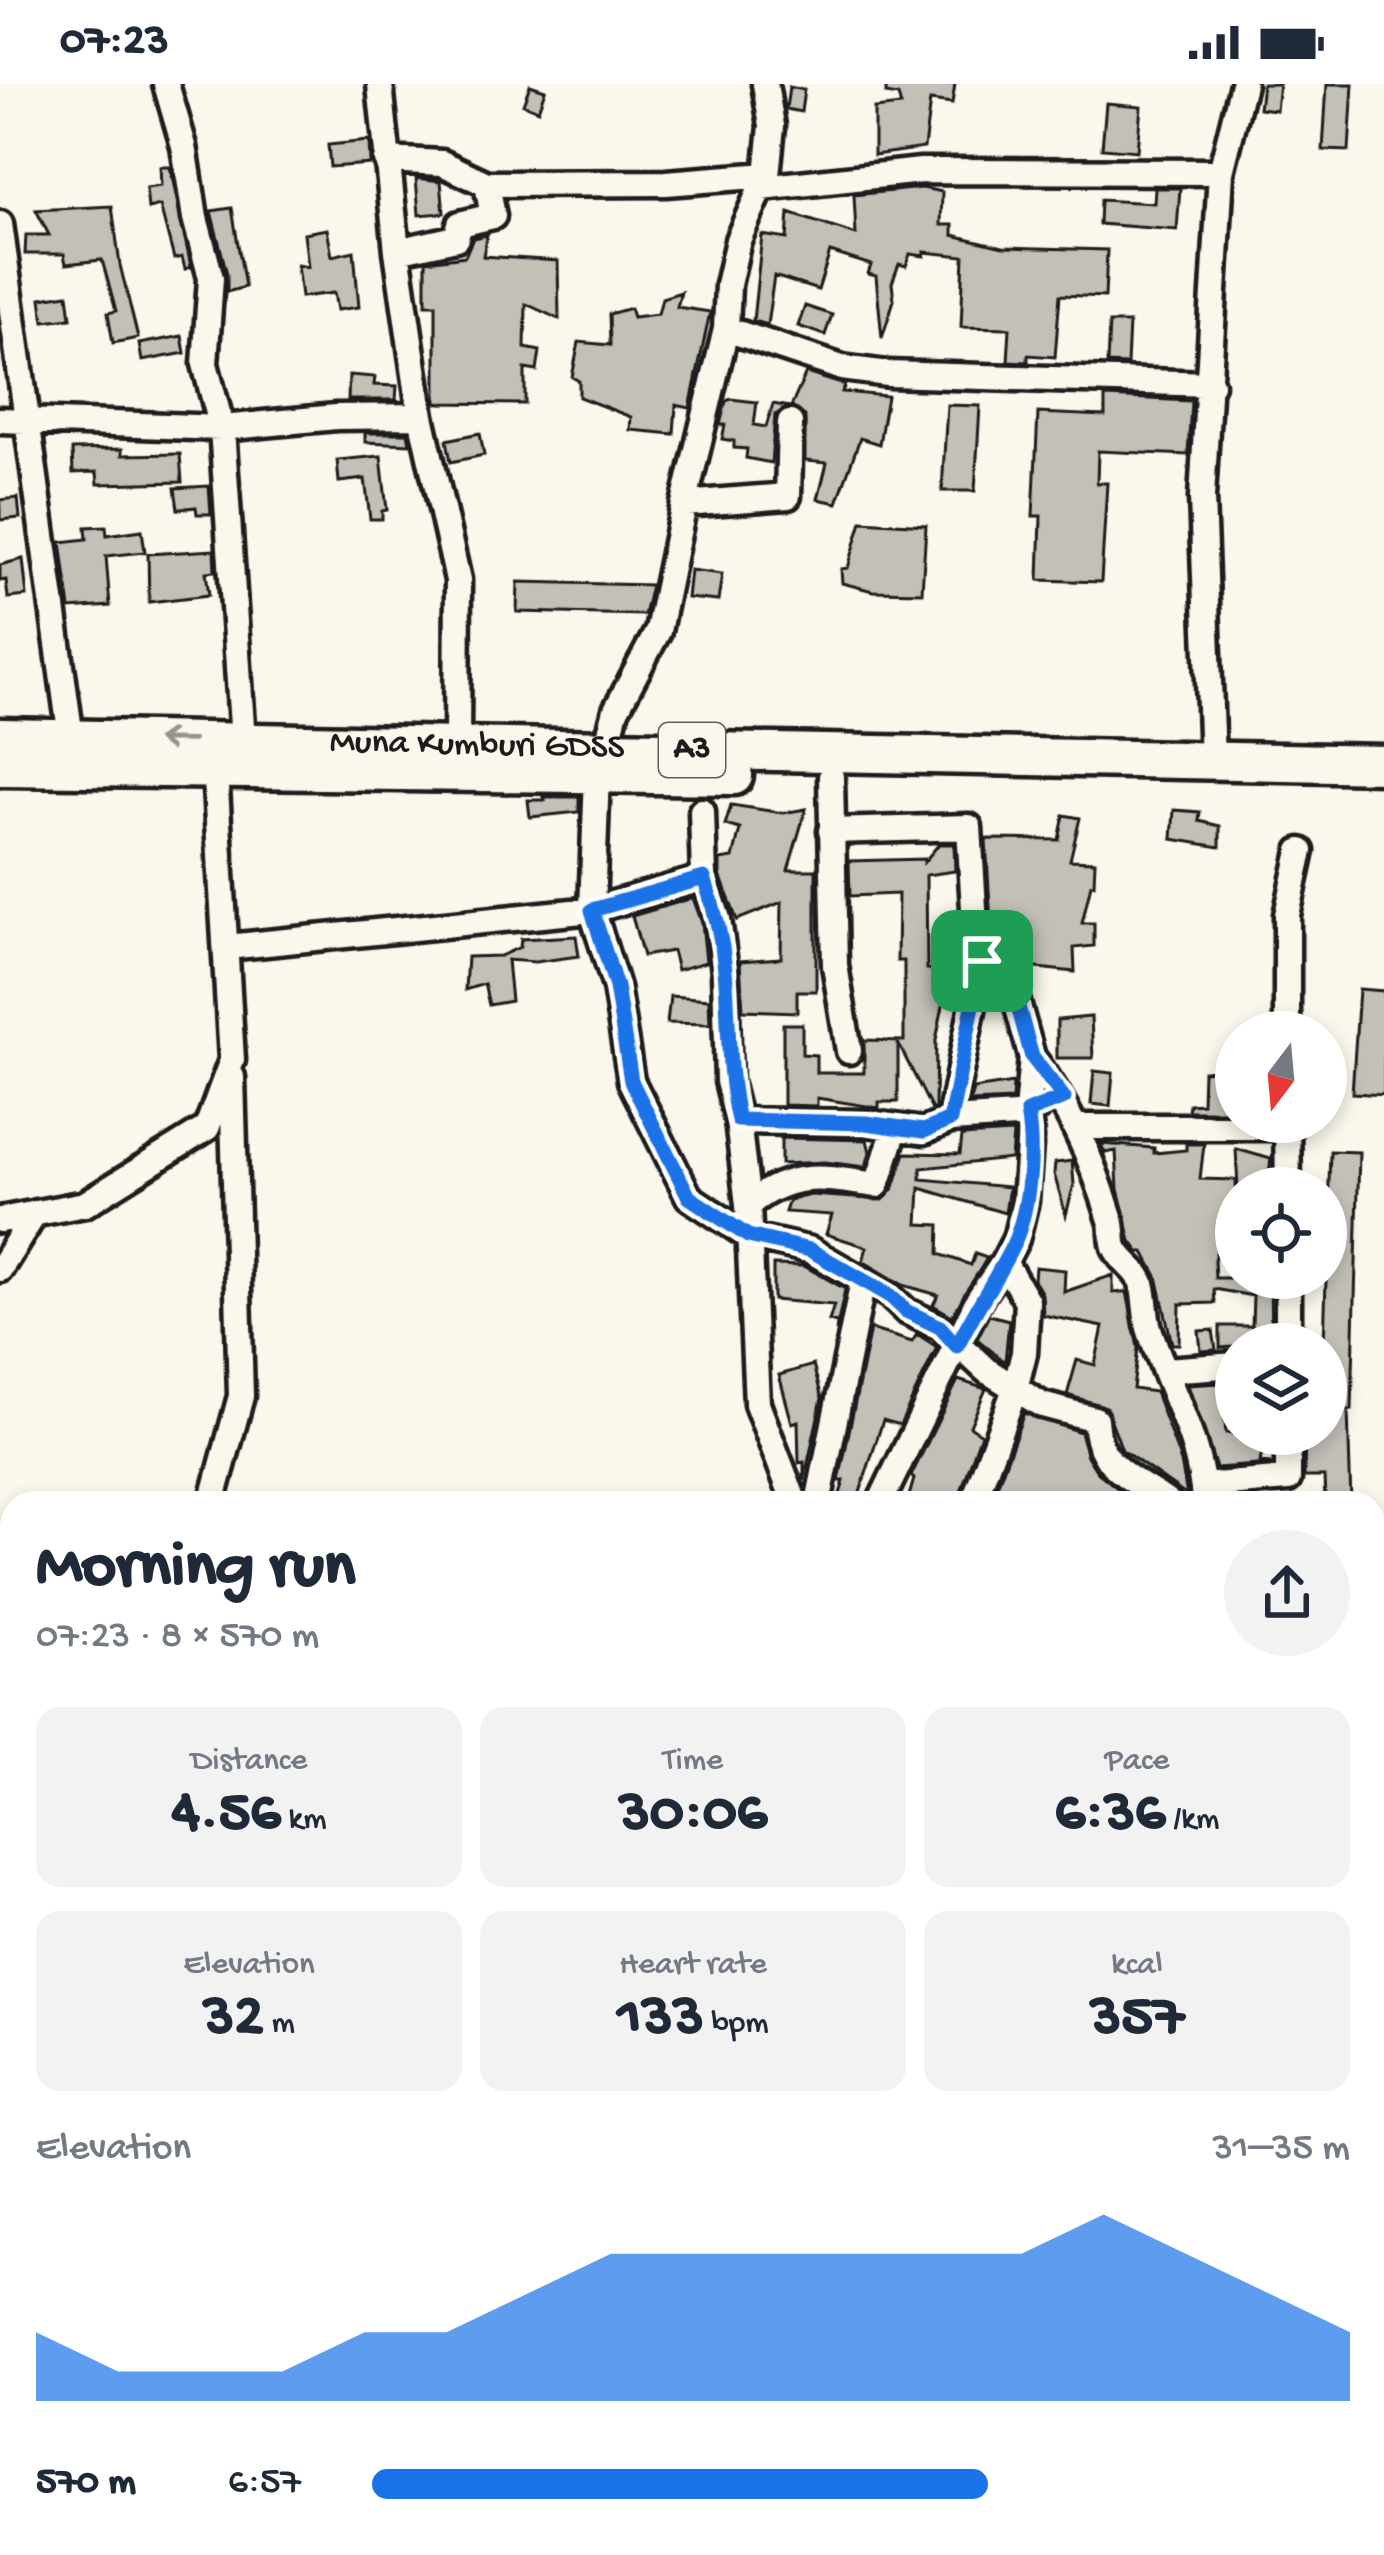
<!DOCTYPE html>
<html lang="en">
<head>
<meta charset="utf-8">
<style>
  body { margin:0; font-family:"Gochi Hand",sans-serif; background:#f2f2f3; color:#1f2937; height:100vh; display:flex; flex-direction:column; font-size:45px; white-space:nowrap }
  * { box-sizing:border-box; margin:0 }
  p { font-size:39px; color:#747a83 }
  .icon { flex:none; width:66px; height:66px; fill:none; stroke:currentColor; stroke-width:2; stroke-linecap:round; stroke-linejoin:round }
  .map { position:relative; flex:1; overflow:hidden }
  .details { position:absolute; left:0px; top:1407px; width:1386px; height:1065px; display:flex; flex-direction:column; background:#fff; border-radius:36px 36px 0 0; box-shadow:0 6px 18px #0003 }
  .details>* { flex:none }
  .needle { width:78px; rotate:196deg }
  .controls { position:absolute; left:1215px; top:927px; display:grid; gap:24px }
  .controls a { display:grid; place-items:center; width:132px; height:132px; border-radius:50%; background:#fff; box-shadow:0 6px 18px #0003; font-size:60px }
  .pin { position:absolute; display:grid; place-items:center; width:102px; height:102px; color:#fff; margin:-51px; border-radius:24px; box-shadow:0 6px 18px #0006 }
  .round { display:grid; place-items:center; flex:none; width:126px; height:126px; border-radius:63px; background:#f2f2f3 }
  .summary { display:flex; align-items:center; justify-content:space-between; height:204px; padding:0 36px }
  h1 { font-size:66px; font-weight:700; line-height:90px }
  .figures { display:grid; grid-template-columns:repeat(3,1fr); gap:18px; height:204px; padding:12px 36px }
  .figures div { display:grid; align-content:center; border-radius:24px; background:#f2f2f3; text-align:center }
  .figures b { font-size:60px; font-weight:700 }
  .figures small { font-size:33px; font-weight:400 }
  .figures p { font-size:33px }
  .chart { height:336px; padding:24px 36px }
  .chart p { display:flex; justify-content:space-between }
  .chart svg { width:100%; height:216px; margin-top:12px; fill:#1a73e8; opacity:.7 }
  ul { padding:0 36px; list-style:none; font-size:39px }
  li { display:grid; grid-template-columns:192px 144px 1fr; align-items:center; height:90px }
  li i { height:30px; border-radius:15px; background:#1a73e8 }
  .status { display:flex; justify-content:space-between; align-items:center; height:84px; padding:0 60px; background:#fff; direction:ltr }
  .status svg { height:33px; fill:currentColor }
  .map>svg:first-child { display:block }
</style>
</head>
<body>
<div class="status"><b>07:23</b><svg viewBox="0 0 49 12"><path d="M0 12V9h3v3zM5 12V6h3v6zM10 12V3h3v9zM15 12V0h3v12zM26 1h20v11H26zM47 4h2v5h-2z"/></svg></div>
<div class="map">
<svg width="1384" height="2471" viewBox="0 0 1384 2471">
  <rect width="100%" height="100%" fill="#fbf7ec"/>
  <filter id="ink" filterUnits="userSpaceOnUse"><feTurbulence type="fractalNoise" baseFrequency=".00833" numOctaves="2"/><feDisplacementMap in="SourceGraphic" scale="24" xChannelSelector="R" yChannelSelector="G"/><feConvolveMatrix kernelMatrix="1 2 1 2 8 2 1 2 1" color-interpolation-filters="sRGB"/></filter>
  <g filter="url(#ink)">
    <!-- building -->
    <path fill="#c3c0b8" stroke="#1c1c1c" stroke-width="3" d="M 886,0 L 955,0 L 952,20 L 930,17 L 924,64 L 874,71 L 874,25 L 901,22 L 898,12 L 886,10 Z
      M 1262,0 L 1279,0 L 1276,26 L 1259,24 Z
      M 1327,0 L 1353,0 L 1349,67 L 1323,66 Z
      M 530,1 L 545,6 L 538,26 L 523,20 Z
      M 789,3 L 804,6 L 801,28 L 786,25 Z
      M 1106,19 L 1141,22 L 1137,67 L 1102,64 Z
      M 369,57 L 370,80 L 330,83 L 328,61 Z
      M 160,83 L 170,83 L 191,183 L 185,185 L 182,173 L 174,175 L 160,122 L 148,125 L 146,104 L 161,102 Z
      M 416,94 L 441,97 L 444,129 L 419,131 Z
      M 922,104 L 942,108 L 941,141 L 953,141 L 953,151 L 1003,163 L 1107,166 L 1105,213 L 1060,211 L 1055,273 L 1028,271 L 1028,278 L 1008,277 L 1010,244 L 961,243 L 964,172 L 924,168 L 924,172 L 910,170 L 906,182 L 899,180 L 892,199 L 894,216 L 882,254 L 876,192 L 868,190 L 871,181 L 830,168 L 818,206 L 774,192 L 767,241 L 753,237 L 762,151 L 787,155 L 789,129 L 856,151 L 854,111 Z
      M 1155,104 L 1180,104 L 1177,146 L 1099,140 L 1100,116 L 1154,119 Z
      M 112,122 L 120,181 L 138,254 L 113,259 L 108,229 L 116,227 L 102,176 L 66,180 L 64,170 L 25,170 L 26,151 L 49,151 L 36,126 Z
      M 232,124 L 245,203 L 227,208 L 227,190 L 211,127 Z
      M 327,145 L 332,172 L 354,167 L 359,223 L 337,226 L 334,209 L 301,213 L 297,181 L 308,183 L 304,149 Z
      M 487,151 L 483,172 L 558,177 L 559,235 L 526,220 L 525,264 L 540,267 L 537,287 L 525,285 L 525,320 L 436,319 L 436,220 L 426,220 L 426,177 L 465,172 L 473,154 Z
      M 681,208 L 677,223 L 710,228 L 690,324 L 676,321 L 674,350 L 630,346 L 631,333 L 579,313 L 579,297 L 572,293 L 579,258 L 610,261 L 609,230 L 630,224 L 633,233 L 658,230 L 662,214 Z
      M 68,210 L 71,234 L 44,237 L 41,214 Z
      M 805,222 L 832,231 L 825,251 L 798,242 Z
      M 1109,239 L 1129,239 L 1127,281 L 1107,280 Z
      M 182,252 L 185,269 L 142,277 L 139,260 Z
      M 806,289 L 845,301 L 842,308 L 887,312 L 879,360 L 860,354 L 837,419 L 818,415 L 827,379 L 805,377 L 805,332 L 791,323 Z
      M 349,291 L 375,293 L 374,301 L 397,302 L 396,316 L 348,316 Z
      M 1105,313 L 1191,317 L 1188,371 L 1098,367 L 1097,399 L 1107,399 L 1101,498 L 1039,496 L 1041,432 L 1033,432 L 1038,329 L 1105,332 Z
      M 731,315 L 757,318 L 754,341 L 766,343 L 773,320 L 790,323 L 775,331 L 771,379 L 746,374 L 747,365 L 734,364 L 734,357 L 722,355 L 725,341 L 720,341 L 726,317 Z
      M 947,321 L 980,322 L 975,407 L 942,407 Z
      M 365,349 L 408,349 L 410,360 L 365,358 Z
      M 480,349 L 484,371 L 451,378 L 447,356 Z
      M 122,365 L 122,371 L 180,370 L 182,398 L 98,400 L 97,388 L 73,389 L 72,366 Z
      M 381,372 L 387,426 L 382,427 L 382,435 L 370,435 L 365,395 L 339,398 L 337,376 Z
      M 209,402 L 211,430 L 197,430 L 196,423 L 178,425 L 175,404 Z
      M 18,414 L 20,434 L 0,436 L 0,416 Z
      M 862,437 L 926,441 L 922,508 L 873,507 L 842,499 L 841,485 L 848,484 Z
      M 106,442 L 107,451 L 142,446 L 145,468 L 106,472 L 110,522 L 70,525 L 61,458 L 87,455 L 86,443 Z
      M 214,466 L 215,487 L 206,488 L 209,511 L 149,518 L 148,470 Z
      M 23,475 L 27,512 L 8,514 L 6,496 L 0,497 L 0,481 Z
      M 690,486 L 722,490 L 718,517 L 687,514 Z
      M 518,498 L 651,501 L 644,531 L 517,528 Z
      M 544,713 L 579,713 L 579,728 L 530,733 L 528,716 L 545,716 Z
      M 731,721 L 783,729 L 806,725 L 788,786 L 816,786 L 816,907 L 797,907 L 797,928 L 743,926 L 740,877 L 781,874 L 782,818 L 737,836 L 720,791 L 720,776 L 733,774 L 740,745 L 725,741 Z
      M 1174,726 L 1200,728 L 1199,737 L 1220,742 L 1220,763 L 1172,755 Z
      M 1064,731 L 1080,734 L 1070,776 L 1095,777 L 1094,800 L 1091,800 L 1082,839 L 1094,839 L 1094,862 L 1074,864 L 1075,888 L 1009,881 L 997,869 L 991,839 L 986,755 L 1059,756 Z
      M 939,760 L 954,760 L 955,787 L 926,791 L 927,885 L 950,888 L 936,956 L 935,1024 L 932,1026 L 898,959 L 898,1018 L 879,1018 L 879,1024 L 817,1014 L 817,1022 L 783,1021 L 783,940 L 802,940 L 802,970 L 816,971 L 816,989 L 864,989 L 864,956 L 904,957 L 904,877 L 897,877 L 898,810 L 850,812 L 849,777 L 924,775 L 924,778 Z
      M 693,814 L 702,839 L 706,878 L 677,886 L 672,867 L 643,872 L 632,832 Z
      M 576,852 L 579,872 L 535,878 L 507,876 L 511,917 L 489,921 L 484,900 L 465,906 L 467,873 L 500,872 L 520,863 L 521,855 Z
      M 1359,905 L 1384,907 L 1384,1011 L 1352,1009 Z
      M 670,912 L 709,915 L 710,940 L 667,939 Z
      M 1091,933 L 1093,974 L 1057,974 L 1057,936 Z
      M 1236,984 L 1235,1027 L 1188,1027 L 1189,1020 L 1202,1019 L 1203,987 Z
      M 1094,987 L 1113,989 L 1110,1022 L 1091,1020 Z
      M 1013,999 L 1012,1016 L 970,1018 L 973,1005 Z
      M 1013,1049 L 1011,1075 L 921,1084 L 921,1095 L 1009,1103 L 1005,1129 L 920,1104 L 918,1140 L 940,1141 L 939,1170 L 971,1181 L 975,1170 L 987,1174 L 952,1232 L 933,1221 L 938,1211 L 903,1201 L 863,1177 L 867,1163 L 826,1150 L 832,1131 L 785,1128 L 789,1116 L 811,1111 L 883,1116 L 893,1106 L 905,1069 L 960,1070 L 962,1052 Z
      M 781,1054 L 867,1056 L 870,1068 L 866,1083 L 825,1078 L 781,1080 Z
      M 1101,1060 L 1154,1064 L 1154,1069 L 1186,1066 L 1186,1060 L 1204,1060 L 1200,1095 L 1236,1096 L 1236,1112 L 1231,1113 L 1232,1158 L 1219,1157 L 1214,1176 L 1215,1194 L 1270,1194 L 1271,1260 L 1220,1264 L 1220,1242 L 1252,1242 L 1253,1212 L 1214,1205 L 1215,1219 L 1180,1220 L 1179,1260 L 1172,1260 L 1157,1192 L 1144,1168 L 1139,1168 L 1131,1157 L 1118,1105 L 1116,1067 L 1105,1069 Z
      M 1236,1065 L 1271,1075 L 1267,1104 L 1238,1104 Z
      M 1330,1067 L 1359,1068 L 1352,1326 L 1348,1326 L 1351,1419 L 1325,1419 L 1324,1393 L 1304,1393 L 1305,1350 L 1326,1350 L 1324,1260 Z
      M 1072,1077 L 1074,1100 L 1066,1131 L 1054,1090 L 1055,1079 Z
      M 773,1181 L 804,1182 L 845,1205 L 836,1248 L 837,1239 L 829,1237 L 834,1221 L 773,1216 Z
      M 1035,1183 L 1065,1186 L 1064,1208 L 1113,1191 L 1113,1209 L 1127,1208 L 1138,1264 L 1133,1305 L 1155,1308 L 1181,1378 L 1187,1412 L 1122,1366 L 1106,1323 L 1067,1311 L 1077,1276 L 1095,1281 L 1103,1243 L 1043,1231 L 1042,1210 L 1034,1196 Z
      M 989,1231 L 1009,1236 L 1005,1278 L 977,1255 Z
      M 870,1245 L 912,1258 L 917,1250 L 937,1263 L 900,1341 L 883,1336 L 858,1415 L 840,1410 L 844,1397 L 839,1397 Z
      M 1213,1246 L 1216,1266 L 1201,1267 L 1199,1247 Z
      M 813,1281 L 822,1314 L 804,1397 L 804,1378 L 799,1379 L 798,1337 L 792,1339 L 779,1291 Z
      M 958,1296 L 986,1305 L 970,1342 L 981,1350 L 957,1419 L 907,1419 L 914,1395 L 911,1392 Z
      M 1221,1299 L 1226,1349 L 1264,1355 L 1260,1379 L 1271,1380 L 1216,1384 L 1188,1301 Z
      M 1024,1329 L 1080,1348 L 1087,1372 L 1097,1388 L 1138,1419 L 998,1419 L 999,1414 L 993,1413 Z"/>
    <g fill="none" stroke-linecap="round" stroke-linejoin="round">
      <defs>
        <path id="minor" d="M 166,0 L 184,62 L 195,134 L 211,194 L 205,280 L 222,344 L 243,657
          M 765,0 L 772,42 L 767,91 L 738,156 L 728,201 L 726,245 L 684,420 L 788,412 L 790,339
          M 386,76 L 442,79 L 487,100
          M 762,104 L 921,87 L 1221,88
          M 0,140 L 71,654
          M 397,167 L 456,154 L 460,140 L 493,132 L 487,100 L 666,99 L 767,91
          M 726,245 L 842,284 L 888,290 L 1211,300
          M 421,332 L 458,496 L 457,661
          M 0,336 L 222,344 L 336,333 L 421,332 L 397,167 L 380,0
          M 606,664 L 616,626 L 658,547 L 684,420
          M 1212,676 L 1202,414 L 1221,88 L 1243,0
          M 597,690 L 592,826 L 704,794
          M 831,693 L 835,881 L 849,967
          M 702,727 L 704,794 L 718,835 L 725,888 L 728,997 L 738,1037 L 748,1121 L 757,1320 L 795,1419
          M 831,747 L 969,743 L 975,841 L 982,877 L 1014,908 L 1032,973 L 1027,1028 L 1030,1047 L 1025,1117 L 1016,1155 L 1004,1178 L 1027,1217 L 1024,1269 L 1015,1305 L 973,1419
          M 227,863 L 592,826 L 616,903 L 631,997 L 689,1113 L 748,1152 L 810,1166 L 889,1211 L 906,1227 L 940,1243 L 986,1286 L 1042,1321 L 1095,1335 C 1097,1385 1132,1393 1168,1419
          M 1287,948 L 1287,831 L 1301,767
          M 1032,973 C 1068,1020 1093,1077 1111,1136 C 1114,1144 1112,1154 1115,1163 C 1120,1177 1137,1185 1142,1199 C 1146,1214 1145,1230 1149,1244 C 1167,1302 1202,1358 1204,1419
          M 950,1036 L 982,877
          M 738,1037 L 866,1039 L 924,1047 L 950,1036 L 1016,1032 L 1039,1023
          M 1287,1038 L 1288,1104
          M 1075,1043 L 1287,1043
          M 748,1121 C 792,1085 825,1094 877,1101 L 895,1045
          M 0,1136 L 85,1120 L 207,1044 L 232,976 L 215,687
          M 0,1185 L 35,1129
          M 1288,1194 L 1288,1260
          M 1166,1286 L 1236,1281
          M 1203,1402 L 1288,1395 L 1288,1350
          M 212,1419 L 241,1312 L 232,993
          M 818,1419 L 863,1197
          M 880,1419 L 978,1216 L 1004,1178
          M 0,1478 L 12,1485
          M 1374,1627 L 1384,1626
          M 0,1664 L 12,1633
          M 1374,2180 L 1384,2179
          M 1374,2331 L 1384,2331
          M 0,2359 L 12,2361
          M 235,2460 L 235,2471
          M 626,2460 L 627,2471
          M 1241,2460 L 1243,2471
          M 337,2471 L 338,2460
          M 788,2471 L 794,2460
          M 1375,2471 L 1384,2450"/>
        <g id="highway">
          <path id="s1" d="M 0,653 L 1384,680"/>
          <path d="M 0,683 L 734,692"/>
        </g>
      </defs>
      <!-- minor casing -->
      <use href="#minor" stroke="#1c1c1c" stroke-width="33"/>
      <!-- highway casing -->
      <use href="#highway" stroke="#1c1c1c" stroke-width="45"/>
      <!-- minor -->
      <use href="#minor" stroke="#fbf7ec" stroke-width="24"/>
      <!-- highway -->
      <use href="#highway" stroke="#fbf7ec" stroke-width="36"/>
    </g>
    <!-- one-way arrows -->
    <defs><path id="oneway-shaft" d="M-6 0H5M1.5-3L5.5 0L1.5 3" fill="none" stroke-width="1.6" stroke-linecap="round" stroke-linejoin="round" transform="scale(3)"/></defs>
    <use stroke="#97948e" href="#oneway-shaft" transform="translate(175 656) rotate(-179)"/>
  </g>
  <g fill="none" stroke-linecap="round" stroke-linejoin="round" filter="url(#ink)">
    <defs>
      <path id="route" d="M 704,794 C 715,825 722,854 725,886 C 730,937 726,986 738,1036 L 866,1039 L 924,1047 L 950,1036 L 982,877 L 1014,908 L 1032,973 L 1064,1014 L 1027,1028 C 1034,1067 1030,1124 1013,1161 C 996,1196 974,1226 957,1262 L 940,1243 L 906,1227 L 889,1211 L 810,1166 L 748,1152 L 689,1113 L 631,997 L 616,903 L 592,826 Z"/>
    </defs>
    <!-- route casing -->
    <use href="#route" stroke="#fff" stroke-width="24"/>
    <!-- route -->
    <use href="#route" stroke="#1a73e8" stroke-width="15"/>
  </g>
  <g text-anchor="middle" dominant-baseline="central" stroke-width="9" stroke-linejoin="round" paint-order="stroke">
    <!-- shield labels -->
    <rect fill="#fbf7ec" stroke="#5f5e5a" stroke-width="3" x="659" y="639" width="66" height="54" rx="9"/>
    <g font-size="33" font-weight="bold" fill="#1c1c1c">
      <text x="692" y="666">A3</text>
    </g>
    <!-- street labels -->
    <g font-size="36" fill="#1c1c1c" stroke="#fbf7ec">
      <text stroke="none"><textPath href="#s1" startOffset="477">Muna Kumburi GDSS</textPath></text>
    </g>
  </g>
</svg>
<div class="controls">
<a><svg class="needle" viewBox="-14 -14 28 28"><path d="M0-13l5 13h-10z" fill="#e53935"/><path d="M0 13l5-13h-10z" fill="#747a83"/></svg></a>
<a><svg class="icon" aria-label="locate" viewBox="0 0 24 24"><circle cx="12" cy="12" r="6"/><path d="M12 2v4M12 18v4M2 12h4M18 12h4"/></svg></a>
<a><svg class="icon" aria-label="layers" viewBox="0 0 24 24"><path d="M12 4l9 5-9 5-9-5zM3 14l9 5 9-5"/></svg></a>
</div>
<div class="pin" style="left:982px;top:877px;background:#1e9e55"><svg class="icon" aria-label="arrive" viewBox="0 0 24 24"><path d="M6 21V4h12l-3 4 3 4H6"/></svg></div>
<section class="details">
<div class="summary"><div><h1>Morning run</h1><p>07:23 · 8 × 570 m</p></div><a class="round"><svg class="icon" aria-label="share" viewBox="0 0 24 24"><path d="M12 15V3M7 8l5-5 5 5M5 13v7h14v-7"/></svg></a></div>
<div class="figures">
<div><p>Distance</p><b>4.56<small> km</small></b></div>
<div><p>Time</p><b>30:06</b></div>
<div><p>Pace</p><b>6:36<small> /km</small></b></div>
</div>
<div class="figures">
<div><p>Elevation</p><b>32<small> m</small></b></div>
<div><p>Heart rate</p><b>133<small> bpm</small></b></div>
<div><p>kcal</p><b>357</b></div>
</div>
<div class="chart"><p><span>Elevation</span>31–35 m</p>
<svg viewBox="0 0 160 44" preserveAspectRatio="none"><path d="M0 44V30L10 38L20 38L30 38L40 30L50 30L60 22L70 14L80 14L90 14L100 14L110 14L120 14L130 6L140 14L150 22L160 30V44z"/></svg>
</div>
<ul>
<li><b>570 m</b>6:57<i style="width:63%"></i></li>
</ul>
</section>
</div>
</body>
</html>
